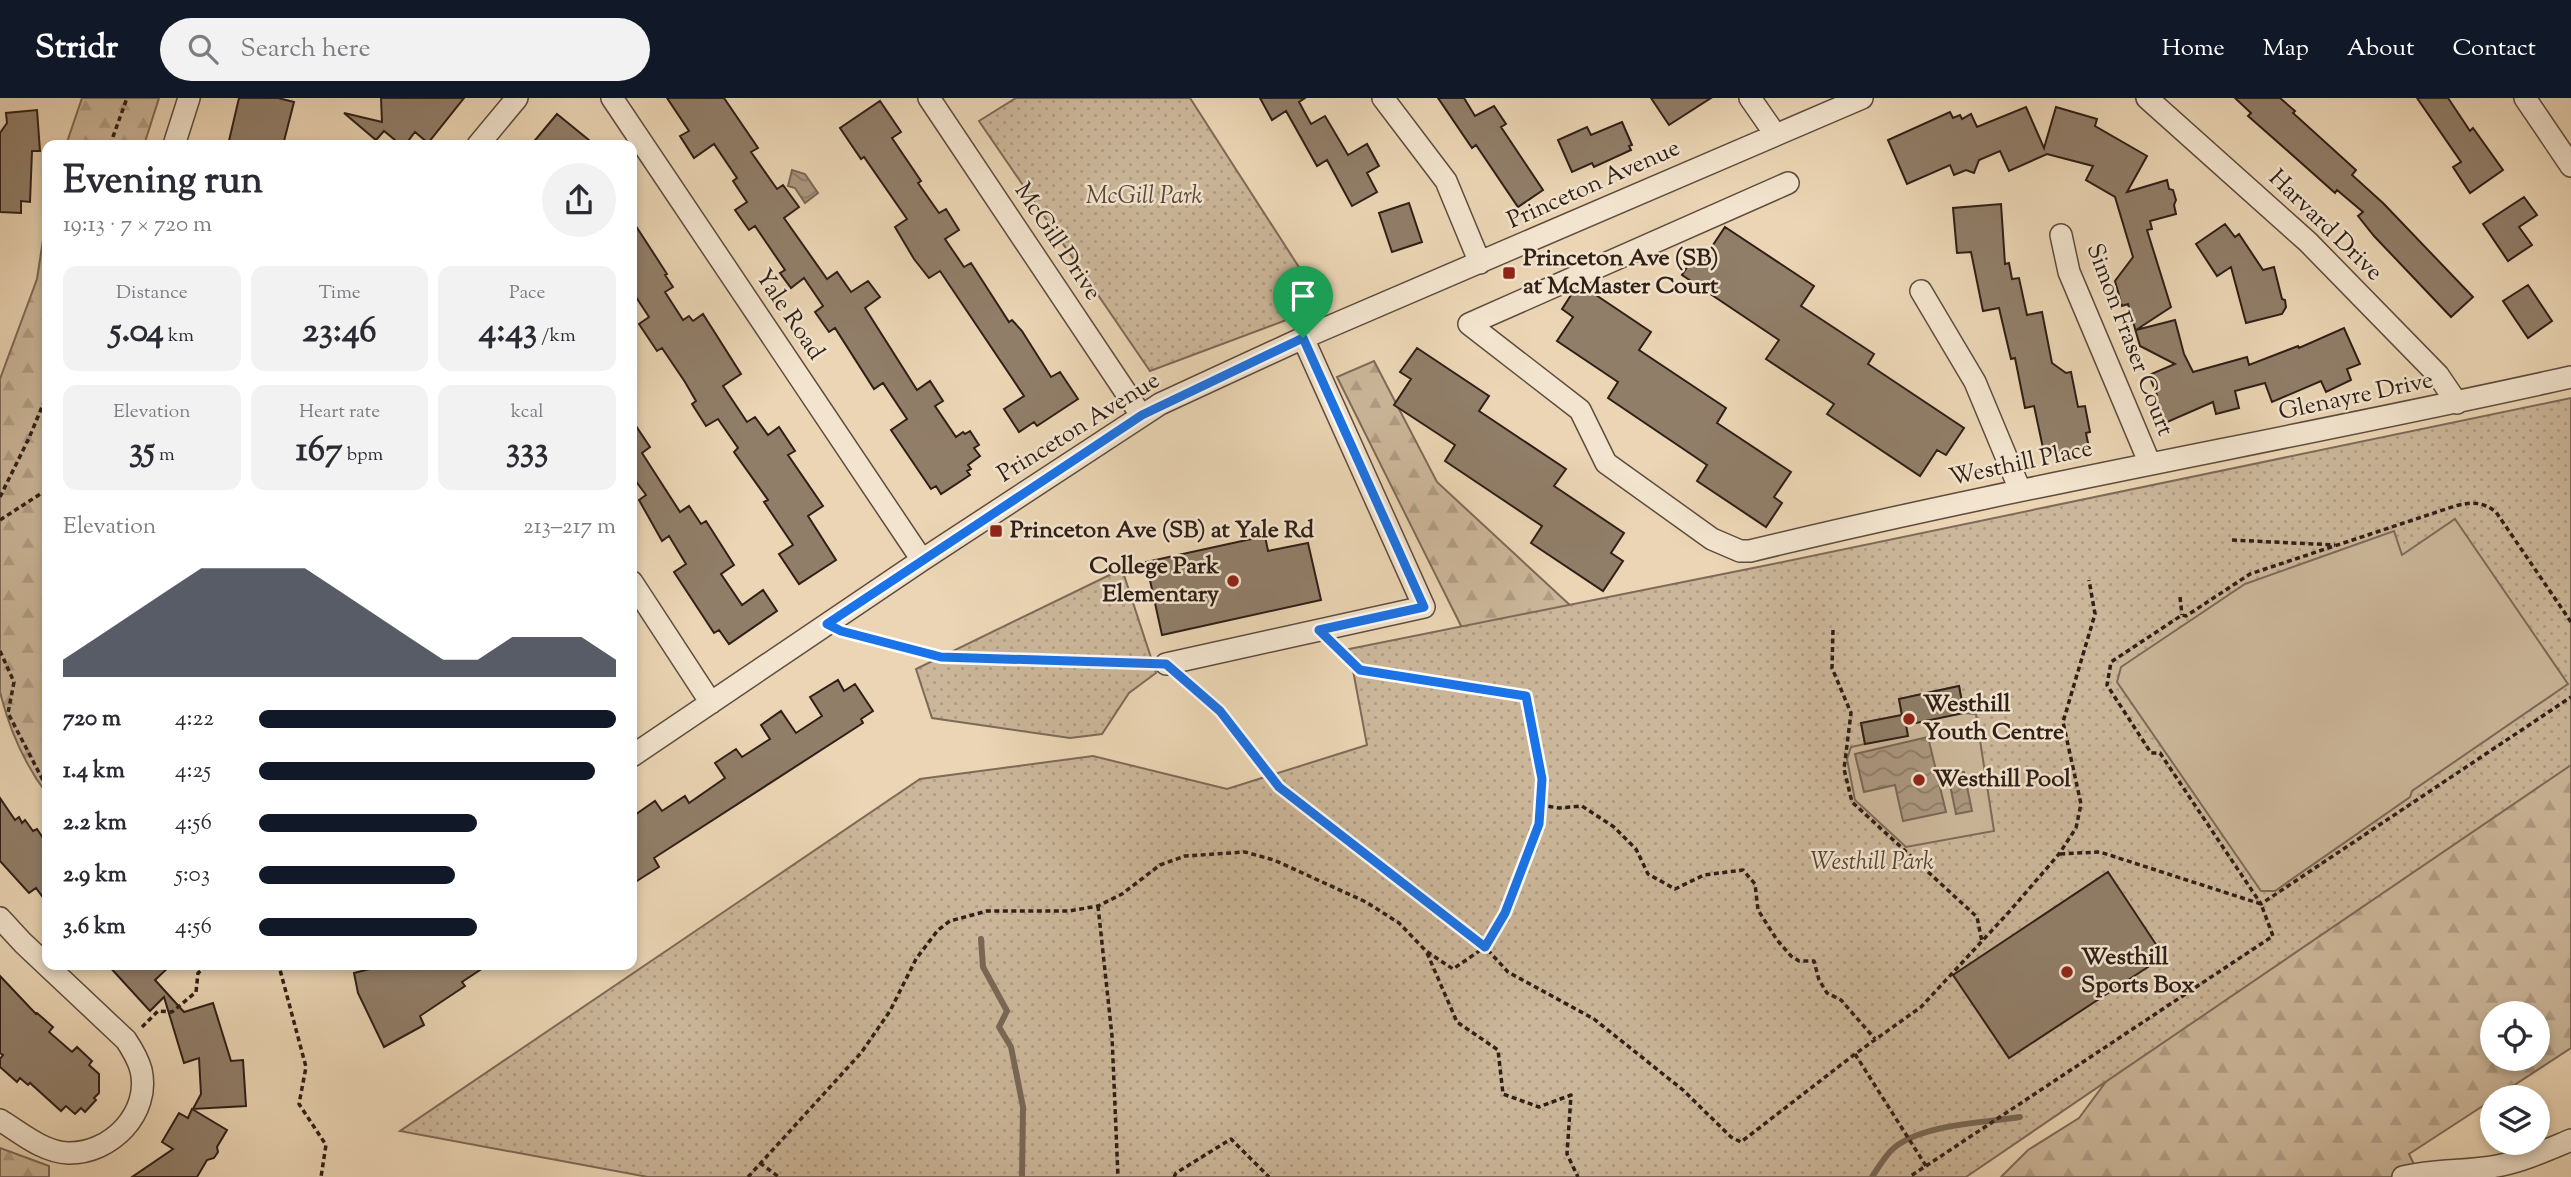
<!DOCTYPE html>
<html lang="en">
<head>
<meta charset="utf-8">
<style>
  body { margin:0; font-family:"Sorts Mill Goudy",serif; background:#f2f2f3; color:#2b2b33; height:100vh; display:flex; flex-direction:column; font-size:26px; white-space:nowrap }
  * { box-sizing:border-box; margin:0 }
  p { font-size:23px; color:#7c7c81 }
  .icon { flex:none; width:38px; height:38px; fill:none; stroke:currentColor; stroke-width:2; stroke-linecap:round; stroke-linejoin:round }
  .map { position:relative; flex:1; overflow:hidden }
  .sheet { position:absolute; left:42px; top:42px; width:595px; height:830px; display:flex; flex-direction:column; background:#fff; border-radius:14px; box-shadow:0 4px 10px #0003 }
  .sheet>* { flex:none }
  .buttons { position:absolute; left:2480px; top:903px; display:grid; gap:14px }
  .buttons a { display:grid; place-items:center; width:70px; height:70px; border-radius:50%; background:#fff; box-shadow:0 4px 10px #0003; font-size:35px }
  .pin { position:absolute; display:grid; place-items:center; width:60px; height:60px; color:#fff; margin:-72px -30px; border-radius:50% 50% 50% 0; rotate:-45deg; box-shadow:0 0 7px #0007 }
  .pin .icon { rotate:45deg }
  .round { display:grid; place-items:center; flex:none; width:74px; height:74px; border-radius:37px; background:#f2f2f3 }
  .head { display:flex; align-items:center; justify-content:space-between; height:119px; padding:0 21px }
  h1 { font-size:38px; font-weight:700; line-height:52px }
  .metrics { display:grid; grid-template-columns:repeat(3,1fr); gap:10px; height:119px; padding:7px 21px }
  .metrics div { display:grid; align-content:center; border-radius:14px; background:#f2f2f3; text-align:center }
  .metrics b { font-size:35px; font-weight:700 }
  .metrics small { font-size:19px; font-weight:400 }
  .metrics p { font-size:19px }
  .chart { height:196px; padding:14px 21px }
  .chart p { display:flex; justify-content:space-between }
  .chart svg { width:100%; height:126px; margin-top:7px; fill:#111827; opacity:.7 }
  ul { padding:0 21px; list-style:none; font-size:23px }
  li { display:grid; grid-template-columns:112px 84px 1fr; align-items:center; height:52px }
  li i { height:18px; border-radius:9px; background:#111827 }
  header { display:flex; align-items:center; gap:42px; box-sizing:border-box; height:98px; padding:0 35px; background:#111827; color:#fff }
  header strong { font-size:33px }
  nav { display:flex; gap:38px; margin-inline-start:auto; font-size:24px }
  .search { width:490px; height:63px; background:#f2f2f3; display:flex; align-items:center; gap:18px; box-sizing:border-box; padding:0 24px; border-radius:38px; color:#7c7c81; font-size:26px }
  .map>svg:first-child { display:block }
</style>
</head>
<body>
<header>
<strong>Stridr</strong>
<div class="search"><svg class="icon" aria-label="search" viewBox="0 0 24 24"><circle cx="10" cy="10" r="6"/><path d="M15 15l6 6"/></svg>Search here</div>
<nav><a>Home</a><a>Map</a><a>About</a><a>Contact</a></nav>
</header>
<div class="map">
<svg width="2571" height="1079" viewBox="0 0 2571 1079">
  <defs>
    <pattern id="forest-firs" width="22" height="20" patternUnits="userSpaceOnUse" patternTransform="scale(1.75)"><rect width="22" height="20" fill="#cbb699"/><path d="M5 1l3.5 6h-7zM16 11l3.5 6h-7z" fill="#af9c83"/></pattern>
    <pattern id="park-dots" width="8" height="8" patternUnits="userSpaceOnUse" patternTransform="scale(1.75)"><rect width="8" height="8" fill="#cbb699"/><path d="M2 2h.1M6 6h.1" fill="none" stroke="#af9c83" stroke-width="1.8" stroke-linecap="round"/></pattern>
    <pattern id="water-waves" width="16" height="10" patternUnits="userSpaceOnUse" patternTransform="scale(1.75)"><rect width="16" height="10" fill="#ab977f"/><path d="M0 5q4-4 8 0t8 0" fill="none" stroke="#8c7b67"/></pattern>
  </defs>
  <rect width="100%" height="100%" fill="#ebd5b4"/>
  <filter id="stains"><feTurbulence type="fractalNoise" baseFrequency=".00286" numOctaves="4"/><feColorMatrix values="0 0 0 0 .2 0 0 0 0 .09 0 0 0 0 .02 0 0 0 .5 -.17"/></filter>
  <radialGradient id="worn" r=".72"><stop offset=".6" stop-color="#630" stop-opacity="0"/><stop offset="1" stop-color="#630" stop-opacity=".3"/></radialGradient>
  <!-- forest -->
  <path fill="url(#forest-firs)" stroke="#7d6a58" stroke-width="2" fill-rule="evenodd" d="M 82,0 L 159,0 L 144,47 L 66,47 Z
    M 47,116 L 47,696 C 25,667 9,630 0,594 L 0,281 L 37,181 Z
    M 1374,263 L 1437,384 L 1572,509 L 1473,552 L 1337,279 Z
    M 2571,619 L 2571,950 L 2496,999 L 2492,999 L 2492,1002 L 2409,1056 L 2420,1079 L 2001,1079 L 2028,1052 L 2079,1020 L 2196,862 ZM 2492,915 L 2538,915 L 2538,961 L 2492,961 Z
    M 0,1050 L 49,1068 L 49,1079 L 0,1079 Z"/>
  <!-- park -->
  <path fill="url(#park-dots)" stroke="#7d6a58" stroke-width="2" d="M 1016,0 L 1190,0 L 1324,208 L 1150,273 L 979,23 Z
    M 2571,300 L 2571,667 L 1966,1079 L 648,1079 L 400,1033 L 920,681 L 1093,658 L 1227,691 L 1367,647 L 1349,551 L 1768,467 Z
    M 1122,471 L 1156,575 L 1129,595 L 1102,636 L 1070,640 L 932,620 L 916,571 Z"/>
  <!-- pitch -->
  <path fill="#cbb699" stroke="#7d6a58" stroke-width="2" d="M 2455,421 L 2568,586 L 2412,693 L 2410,699 L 2275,793 L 2261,793 L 2117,584 L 2121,569 L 2245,486 L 2394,433 L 2402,457 Z
    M 1959,588 L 1964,615 L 1976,616 L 1994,733 L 1906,749 L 1855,702 L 1847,661 L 1851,649 L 1865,646 L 1861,625 L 1902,617 L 1899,601 Z"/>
  <!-- water -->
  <path fill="url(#water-waves)" stroke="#796755" stroke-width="2" d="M 792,72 L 805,76 L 818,95 L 805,105 L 795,90 L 788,88 Z
    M 1928,639 L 1946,714 L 1903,723 L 1895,687 L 1864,694 L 1855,656 Z
    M 1964,674 L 1972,713 L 1956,716 L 1948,677 Z"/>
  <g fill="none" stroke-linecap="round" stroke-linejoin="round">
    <!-- stream -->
    <path stroke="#796755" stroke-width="6" d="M 981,841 L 983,869 L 1007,913 L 999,929 L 1011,949 L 1023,1009 L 1022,1079
      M 1872,1079 C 1879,1069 1885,1057 1895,1049 C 1925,1026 1983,1025 2020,1019"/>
  </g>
  <!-- building -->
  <path fill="#917e69" stroke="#2f1f17" stroke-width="2" d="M 239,0 L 278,0 L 294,4 L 283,47 L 228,47 Z
    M 381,0 L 464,0 L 428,45 L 415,34 L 405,47 L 401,47 L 384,33 L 376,42 L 344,15 L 382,24 Z
    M 667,0 L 724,0 L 758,50 L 751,54 L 777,91 L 783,87 L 799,109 L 784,120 L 827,181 L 837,174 L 851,194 L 868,183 L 880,199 L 865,210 L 917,292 L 930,283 L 943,303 L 935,308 L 956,339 L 963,334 L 965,336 L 970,333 L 979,347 L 974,350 L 980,358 L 968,367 L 971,371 L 967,373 L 970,377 L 941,396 L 936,388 L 931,391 L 891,332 L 907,321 L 883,285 L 874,291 L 835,230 L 829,234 L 815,214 L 823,208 L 804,180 L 791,190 L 780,175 L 785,172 L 755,128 L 749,132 L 735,112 L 747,104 L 733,83 L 737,80 L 714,46 L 694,60 L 680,38 L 689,33 Z
    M 1260,0 L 1305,0 L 1299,4 L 1311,26 L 1325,18 L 1348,57 L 1367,46 L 1379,68 L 1367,75 L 1377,94 L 1352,108 L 1327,62 L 1317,68 L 1286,13 L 1272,22 Z
    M 1438,0 L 1464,0 L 1475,18 L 1494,8 L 1506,26 L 1501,29 L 1543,92 L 1518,109 L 1476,47 L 1472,50 Z
    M 1651,0 L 1711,0 L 1669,27 Z
    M 2235,0 L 2280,0 L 2295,13 L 2293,15 L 2356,72 L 2352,77 L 2383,105 L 2473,199 L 2451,219 L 2374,138 L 2358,118 L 2363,114 L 2337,92 L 2335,95 L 2281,47 L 2248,18 L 2251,15 Z
    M 2417,0 L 2448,0 L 2470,33 L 2473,30 L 2503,72 L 2470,95 L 2453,69 L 2461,64 Z
    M 880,3 L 901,34 L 892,40 L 921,83 L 918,85 L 939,115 L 946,111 L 959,132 L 945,141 L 964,169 L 971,165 L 1009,224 L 1012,222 L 1022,233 L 1051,279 L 1060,274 L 1078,301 L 1037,328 L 1034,324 L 1019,334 L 1004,311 L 1024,298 L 940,173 L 929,180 L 914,161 L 895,129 L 907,121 L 864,59 L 861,61 L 840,30 Z
    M 2026,9 L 2044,50 L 2056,9 L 2097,21 L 2095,28 L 2147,58 L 2127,94 L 2167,82 L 2169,91 L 2173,92 L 2176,102 L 2174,107 L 2176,116 L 2150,123 L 2152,131 L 2147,132 L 2171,209 L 2136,232 L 2175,222 L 2184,256 L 2193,274 L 2247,259 L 2249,267 L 2298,248 L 2299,250 L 2344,230 L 2360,266 L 2347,271 L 2351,282 L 2326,294 L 2321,283 L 2272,304 L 2265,285 L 2235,293 L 2239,310 L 2216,316 L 2213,304 L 2165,325 L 2153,299 L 2157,297 L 2149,277 L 2175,266 L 2140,248 L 2128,206 L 2122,208 L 2115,183 L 2133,159 L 2115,99 L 2086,82 L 2093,68 L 2047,56 L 2009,73 L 2000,53 L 1979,62 L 1974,75 L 1966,72 L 1954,77 L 1950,67 L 1907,86 L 1888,42 L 1950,14 L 1953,20 L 1960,17 L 1962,21 L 1971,16 L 1977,29 Z
    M 37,12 L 40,53 L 32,53 L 30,104 L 21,103 L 21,115 L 0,114 L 0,35 L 7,25 L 6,15 Z
    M 557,16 L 595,47 L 531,47 Z
    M 1622,24 L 1632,47 L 1629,48 L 1631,52 L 1594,69 L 1592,65 L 1572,74 L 1558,42 L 1587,29 L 1591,37 Z
    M 2524,99 L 2537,117 L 2519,129 L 2532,147 L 2508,163 L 2483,126 Z
    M 1409,105 L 1422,144 L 1392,154 L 1379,115 Z
    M 2001,106 L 2005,166 L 2009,165 L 2012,181 L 2019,180 L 2027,217 L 2042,214 L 2052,265 L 2066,275 L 2071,274 L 2078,309 L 2085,308 L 2090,334 L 2086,335 L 2089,350 L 2053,357 L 2051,348 L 2043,350 L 2034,308 L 2025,310 L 2015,260 L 2011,261 L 1999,210 L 1983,213 L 1971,154 L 1957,155 L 1953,110 Z
    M 632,122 L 667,176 L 665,177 L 673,189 L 665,194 L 683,222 L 689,218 L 693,223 L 703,216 L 741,276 L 723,288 L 747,324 L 755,319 L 768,337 L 779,329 L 795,353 L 788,357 L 823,408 L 808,418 L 836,462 L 799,486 L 779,456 L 793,447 L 764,404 L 768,402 L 734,354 L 738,350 L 718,321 L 706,328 L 692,306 L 696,303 L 685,284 L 662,250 L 657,253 L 639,226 L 649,219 L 632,193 Z
    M 2225,126 L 2235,139 L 2239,136 L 2263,172 L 2274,169 L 2282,201 L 2285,202 L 2286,209 L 2282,216 L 2246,225 L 2231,169 L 2217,178 L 2196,146 Z
    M 1725,129 L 1814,188 L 1801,208 L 1874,256 L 1868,266 L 1964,330 L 1946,357 L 1937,352 L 1920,378 L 1827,316 L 1834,306 L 1766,261 L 1779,242 L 1682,177 L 1699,151 L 1707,156 Z
    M 2528,187 L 2552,223 L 2528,240 L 2503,203 Z
    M 1584,189 L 1651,234 L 1639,252 L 1726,310 L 1717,325 L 1791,374 L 1774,399 L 1782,405 L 1766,429 L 1697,383 L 1707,367 L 1608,300 L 1618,284 L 1557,243 L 1573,219 L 1562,211 L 1573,194 Z
    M 1417,250 L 1489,298 L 1479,313 L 1566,371 L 1554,388 L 1624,435 L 1611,455 L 1623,463 L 1603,493 L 1531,445 L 1542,428 L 1445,363 L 1455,347 L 1394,307 L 1411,281 L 1400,274 Z
    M 632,322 L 650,349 L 642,355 L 680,414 L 689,408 L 701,426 L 706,423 L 734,467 L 721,476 L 742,507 L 763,492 L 777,513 L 729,546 L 719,532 L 714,535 L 674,474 L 686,466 L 669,438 L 662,443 L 639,402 L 646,397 L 632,378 Z
    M 1265,438 L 1268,453 L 1308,445 L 1321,502 L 1162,537 L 1146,464 Z
    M 838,582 L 844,593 L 855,586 L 873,613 L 861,621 L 863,625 L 654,760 L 659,769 L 632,786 L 632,719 L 655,703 L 662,713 L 685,698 L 689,705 L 725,680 L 715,665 L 736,651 L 742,659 L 770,641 L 761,627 L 781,613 L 796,635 L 822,618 L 810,599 Z
    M 1959,588 L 1964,615 L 1906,627 L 1908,638 L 1865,646 L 1861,625 L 1902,617 L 1899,601 Z
    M 0,700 L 15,722 L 19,719 L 22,725 L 25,722 L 33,733 L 37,731 L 47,746 L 47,805 L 36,790 L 29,795 L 0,763 Z
    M 2108,774 L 2163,857 L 2151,867 L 2009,960 L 1953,877 Z
    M 107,866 L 172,866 L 155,882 L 184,914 L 213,905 L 231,963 L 243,962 L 246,1008 L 193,1011 L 201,996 L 199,960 L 184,965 L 164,899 L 150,913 Z
    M 389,866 L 489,866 L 462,884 L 465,888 L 420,918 L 424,927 L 384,949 L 358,895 L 354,875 Z
    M 0,878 L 36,916 L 37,915 L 53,929 L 49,934 L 72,954 L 77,949 L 92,963 L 89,967 L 99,976 L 99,995 L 94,1000 L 96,1002 L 85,1014 L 81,1010 L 75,1016 L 66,1008 L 61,1013 L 30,985 L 28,987 L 20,980 L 17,984 L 0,969 L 0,961 L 3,957 L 0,955 Z
    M 192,1011 L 227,1032 L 217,1049 L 218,1054 L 214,1060 L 207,1062 L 197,1079 L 132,1079 L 173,1051 L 162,1044 L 179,1015 L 188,1020 Z"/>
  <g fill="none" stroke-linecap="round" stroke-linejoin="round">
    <defs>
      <path id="minor" d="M 612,0 L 922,462
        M 929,0 L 1141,317
        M 1383,0 L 1446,83 L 1480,165
        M 1750,0 L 1775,36
        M 2147,0 L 2308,144 L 2438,277 L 2457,305
        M 2525,0 L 2571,68
        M 174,47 L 189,0
        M 478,47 L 517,0
        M 1788,85 L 1469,226 L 1580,312 L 1606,365 L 1712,441 L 1740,453 L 1750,453 C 2022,387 2298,340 2571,279
        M 2061,137 L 2069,174 L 2150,366
        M 1921,193 L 1975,284 L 2020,392
        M 632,484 L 711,605
        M 1166,566 L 1424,509 L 1303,240
        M 632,658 L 922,462 L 1160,306 L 1303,240 L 1862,0
        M 0,820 L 23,845 L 126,942 C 132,951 138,961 141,972 C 151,1015 111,1056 68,1055 C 43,1054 21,1035 0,1022
        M 2403,1079 C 2435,1071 2466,1074 2497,1068 C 2523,1063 2547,1052 2571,1042"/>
    </defs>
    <!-- minor casing -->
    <use href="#minor" stroke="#5e4c3e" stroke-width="24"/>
    <!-- path -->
    <path stroke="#2f1f17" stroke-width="3.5" stroke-dasharray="5 3.5" stroke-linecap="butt" d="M 110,47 L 127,0
      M 0,399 L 29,340 L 47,297
      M 0,422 L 45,393 L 47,386
      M 2232,442 L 2335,447
      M 2180,499 L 2182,517
      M 2571,524 L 2496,414 C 2482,403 2471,404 2455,408 L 2250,476 L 2186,518 L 2182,517 L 2111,564 L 2107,587 L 2151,655 L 2160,655 L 2261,806 L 2571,599
      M 1833,532 L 1832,570 L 1851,615 L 1844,671 L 1852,704 L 1977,819 L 1982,844
      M 848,535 L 941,559 L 1145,565
      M 0,553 L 14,584 L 8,615 L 47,690
      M 1185,582 L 1221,613 L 1279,689 L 1485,849 L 1508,874 L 1594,921 L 1683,992 L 1731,1039 L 1741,1044 L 1855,956 L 1921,909 L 2009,814 L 2059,756 L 2076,730 L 2081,706 L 2063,624 L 2095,516 L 2089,482
      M 1540,707 L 1559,710 L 1582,708 L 1614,729 L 1636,751 L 1648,776 L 1675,791 L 1704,777 L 1743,772 L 1755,786 L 1758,812 L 1777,842 L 1791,858 L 1799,863 L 1814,863 L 1819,882 L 1827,895 L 1841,902 L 1875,941
      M 1098,808 L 1112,938 L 1118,1079
      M 1427,855 L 1457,924 L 1498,952 L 1503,996 L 1539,1009 L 1571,997 L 1567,1056 L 1578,1079
      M 276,866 L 279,868 L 306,969 L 299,1006 L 326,1047 L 321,1079
      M 142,929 L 158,913 L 172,914 L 196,894 L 198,875 L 209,866
      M 1855,956 L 1926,1068 L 1909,1079
      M 760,1065 L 779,1079
      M 1926,1068 L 2273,838 L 2261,806 L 2100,754 L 2059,756
      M 748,1079 L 861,955 L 890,913 L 916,861 L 938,832 L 950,823 L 987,813 L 1069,813 L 1098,808 L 1122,796 L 1160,767 L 1185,758 L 1245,754 L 1274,762 L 1366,804 L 1399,825 L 1426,853 L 1453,871 L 1485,849 L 1505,815 L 1539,726 L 1542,681 L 1526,598 L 1360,572 L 1335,548
      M 1174,1079 L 1176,1075 L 1231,1041 L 1269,1079"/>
    <!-- minor -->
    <use href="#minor" stroke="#f2e4ce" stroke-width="21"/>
  </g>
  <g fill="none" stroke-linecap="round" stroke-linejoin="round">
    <defs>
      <path id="route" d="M 1303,240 L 1424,509 L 1319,532 L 1360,572 L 1526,598 L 1542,681 L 1539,726 L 1505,815 L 1485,849 L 1279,689 L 1220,613 L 1166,566 L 941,559 L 841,533 L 827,526 L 1142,317 Z"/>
    </defs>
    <!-- route casing -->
    <use href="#route" stroke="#fff" stroke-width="14"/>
    <!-- route -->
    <use href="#route" stroke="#1a73e8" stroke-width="9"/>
  </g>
  <!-- markers -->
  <g fill="#8f2418" stroke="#f2e4ce" stroke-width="2.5">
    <rect x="1502" y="168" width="14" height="14" rx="3.5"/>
    <rect x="989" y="426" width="14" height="14" rx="3.5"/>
    <circle cx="1233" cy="483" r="7"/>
    <circle cx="1909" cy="621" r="7"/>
    <circle cx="1919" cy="682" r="7"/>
    <circle cx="2067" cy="874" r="7"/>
  </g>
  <g text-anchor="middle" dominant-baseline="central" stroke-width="5" stroke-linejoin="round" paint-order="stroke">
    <!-- street labels -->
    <g font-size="24" fill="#2f1f17" stroke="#f2e4ce">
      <text transform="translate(1594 87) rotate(-24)">Princeton Avenue</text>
      <text transform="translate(2325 128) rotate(44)">Harvard Drive</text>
      <text transform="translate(1057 144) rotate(56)">McGill Drive</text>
      <text transform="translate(789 217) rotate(56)">Yale Road</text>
      <text transform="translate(2129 242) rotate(69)">Simon Fraser Court</text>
      <text transform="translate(2356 299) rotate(-12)">Glenayre Drive</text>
      <text transform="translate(1079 330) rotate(-32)">Princeton Avenue</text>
      <text transform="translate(2021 366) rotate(-12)">Westhill Place</text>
    </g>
    <!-- park labels -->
    <g font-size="24" font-style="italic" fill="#564538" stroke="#f2e4ce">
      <text x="1144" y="99">McGill Park</text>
      <text x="1872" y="765">Westhill Park</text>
    </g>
    <!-- poi labels -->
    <g font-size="24" font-weight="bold" fill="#2f1f17" stroke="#f2e4ce" text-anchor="start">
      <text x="1523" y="161">Princeton Ave (SB)<tspan x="1523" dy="28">at McMaster Court</tspan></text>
      <text x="1010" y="433">Princeton Ave (SB) at Yale Rd</text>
      <text x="1219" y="469" text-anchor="end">College Park<tspan x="1219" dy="28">Elementary</tspan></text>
      <text x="1923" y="607">Westhill<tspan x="1923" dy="28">Youth Centre</tspan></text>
      <text x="1933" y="682">Westhill Pool</text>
      <text x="2081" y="860">Westhill<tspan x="2081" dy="28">Sports Box</tspan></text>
    </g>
  </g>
  <rect width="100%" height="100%" filter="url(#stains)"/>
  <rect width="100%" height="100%" fill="url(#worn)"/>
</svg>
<div class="buttons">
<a><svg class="icon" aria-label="locate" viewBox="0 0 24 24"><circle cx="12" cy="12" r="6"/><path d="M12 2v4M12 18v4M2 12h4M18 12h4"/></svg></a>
<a><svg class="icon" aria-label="layers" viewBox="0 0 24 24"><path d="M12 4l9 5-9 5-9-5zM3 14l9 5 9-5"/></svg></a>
</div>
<div class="pin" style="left:1303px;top:240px;background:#1e9e55"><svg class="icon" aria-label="arrive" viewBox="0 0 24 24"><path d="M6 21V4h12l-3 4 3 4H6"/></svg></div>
<section class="sheet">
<div class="head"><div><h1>Evening run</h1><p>19:13 · 7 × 720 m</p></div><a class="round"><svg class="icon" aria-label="share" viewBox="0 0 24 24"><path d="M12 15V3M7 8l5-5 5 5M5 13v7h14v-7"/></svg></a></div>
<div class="metrics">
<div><p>Distance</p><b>5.04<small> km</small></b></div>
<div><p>Time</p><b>23:46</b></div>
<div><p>Pace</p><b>4:43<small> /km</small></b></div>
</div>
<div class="metrics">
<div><p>Elevation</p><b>35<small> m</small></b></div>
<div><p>Heart rate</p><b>167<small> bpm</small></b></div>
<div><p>kcal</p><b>333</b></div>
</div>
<div class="chart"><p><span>Elevation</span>213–217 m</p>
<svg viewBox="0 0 160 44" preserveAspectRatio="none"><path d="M0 44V38L10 30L20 22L30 14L40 6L50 6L60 6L70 6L80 14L90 22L100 30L110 38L120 38L130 30L140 30L150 30L160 38V44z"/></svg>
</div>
<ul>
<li><b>720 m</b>4:22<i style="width:100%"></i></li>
<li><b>1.4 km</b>4:25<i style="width:94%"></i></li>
<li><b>2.2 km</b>4:56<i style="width:61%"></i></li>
<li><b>2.9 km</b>5:03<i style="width:55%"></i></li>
<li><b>3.6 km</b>4:56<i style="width:61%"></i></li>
</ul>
</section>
</div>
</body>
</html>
